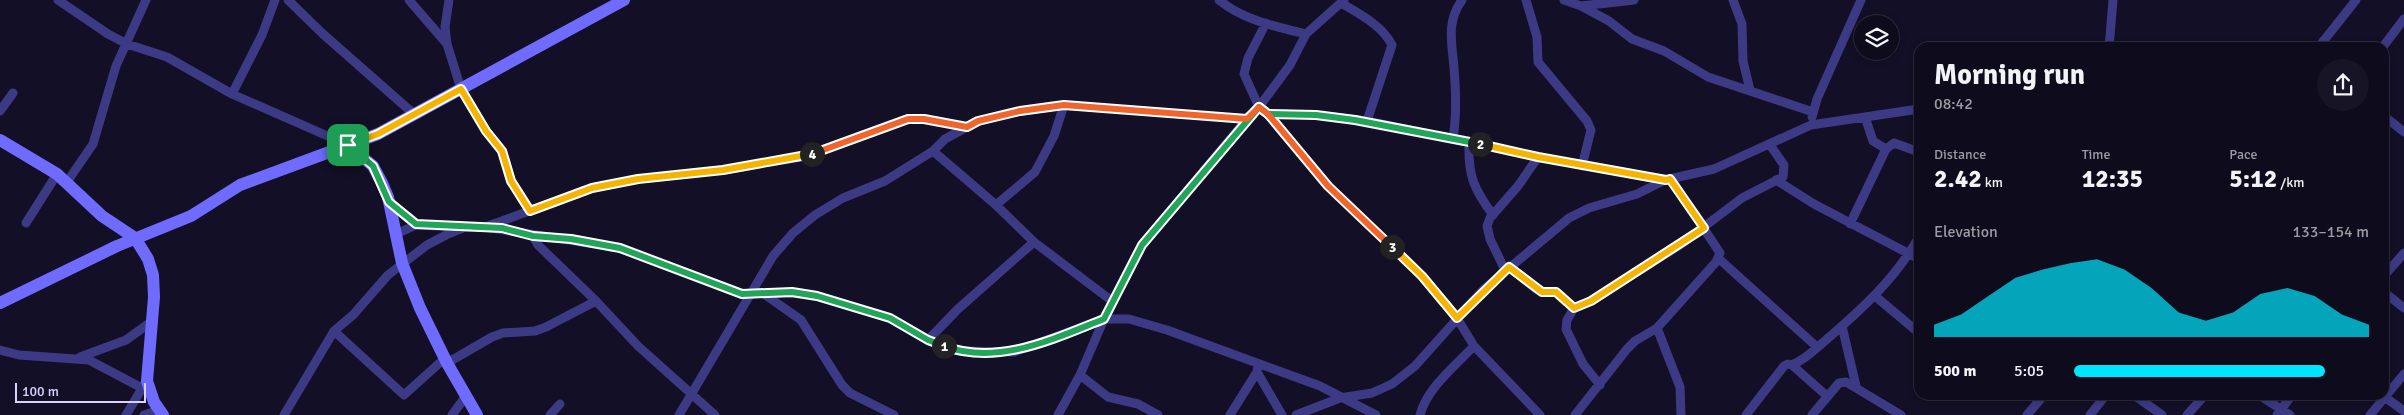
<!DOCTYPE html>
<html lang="en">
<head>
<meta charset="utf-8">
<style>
  body { margin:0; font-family:Signika,sans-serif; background:#171425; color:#f1f3f6; height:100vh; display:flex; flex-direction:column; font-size:19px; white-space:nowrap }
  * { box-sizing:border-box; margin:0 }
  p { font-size:16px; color:#9b9ba3 }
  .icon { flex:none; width:28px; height:28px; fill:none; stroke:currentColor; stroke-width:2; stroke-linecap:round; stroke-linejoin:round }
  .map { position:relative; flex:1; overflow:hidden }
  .sheet { position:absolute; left:1914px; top:42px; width:475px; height:358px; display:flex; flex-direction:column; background:#0e0b1c; border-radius:15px; box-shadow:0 2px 8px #0003,0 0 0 1px #2e2b3b }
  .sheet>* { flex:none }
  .buttons { position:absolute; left:1854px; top:15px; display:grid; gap:10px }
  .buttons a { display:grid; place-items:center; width:45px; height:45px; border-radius:50%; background:#0e0b1c; box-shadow:0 2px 8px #0003,0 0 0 1px #2e2b3b; font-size:25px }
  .scale { position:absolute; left:15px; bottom:12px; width:131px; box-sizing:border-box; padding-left:5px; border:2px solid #d9d4ff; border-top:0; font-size:14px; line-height:18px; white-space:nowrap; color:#d9d4ff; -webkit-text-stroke:4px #130f26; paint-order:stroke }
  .pin { position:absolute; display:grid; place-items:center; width:42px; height:42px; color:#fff; margin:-21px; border-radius:10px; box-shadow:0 2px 8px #0006 }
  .km { position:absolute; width:25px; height:25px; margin:-12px; border-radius:50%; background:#222; color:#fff; font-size:14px; line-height:25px; text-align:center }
  .round { display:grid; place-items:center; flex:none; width:52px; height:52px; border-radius:26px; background:#171425 }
  .headline { display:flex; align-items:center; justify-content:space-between; height:85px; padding:0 20px }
  h1 { font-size:28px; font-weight:700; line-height:38px }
  .figures { display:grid; grid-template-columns:repeat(3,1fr); gap:8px; height:85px; padding:5px 20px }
  .figures div { display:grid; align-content:center }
  .figures b { font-size:25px; font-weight:700 }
  .figures small { font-size:14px; font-weight:400 }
  .figures p { font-size:14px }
  .chart { height:140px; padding:10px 20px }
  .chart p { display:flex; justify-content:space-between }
  .chart svg { width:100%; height:90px; margin-top:5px; fill:#00e5ff; opacity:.7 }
  ul { padding:0 20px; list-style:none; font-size:16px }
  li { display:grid; grid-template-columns:80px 60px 1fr; align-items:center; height:38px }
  li i { height:12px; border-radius:6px; background:#00e5ff }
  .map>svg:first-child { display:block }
</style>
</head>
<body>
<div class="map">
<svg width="2404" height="415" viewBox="0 0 2404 415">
  <rect width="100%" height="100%" fill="#130f26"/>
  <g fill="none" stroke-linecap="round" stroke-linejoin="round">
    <!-- street -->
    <path stroke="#3d3a85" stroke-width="9" d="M 58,0 L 108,34 L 127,44 L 167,57 L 232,94 L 348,145
      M 288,0 L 323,34 L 415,115
      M 409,0 L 447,44
      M 449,0 L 445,27 L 447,44 L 461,89 L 486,131 L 503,151 L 511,181 L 530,211
      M 1219,0 C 1243,20 1277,27 1306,34
      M 1526,0 L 1537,37 L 1538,62 L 1587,121 L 1591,130 L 1582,166
      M 1564,0 L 1581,6 L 1609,21 L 1632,39 L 1664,51 L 1708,77 L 1813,112
      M 1733,0 L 1742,24 L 1743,61 L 1750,90
      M 1341,3 C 1359,14 1382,25 1392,45 L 1367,121
      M 1581,6 L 1634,0
      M 2323,41 L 2332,48
      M 2109,48 L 2113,0
      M 2318,48 L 2356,0
      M 2382,48 L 2404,19
      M 232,94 L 262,35 L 275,0
      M 1259,107 L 1290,65 L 1306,34 L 1344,0
      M 1259,107 L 1244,74 L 1248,58 L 1266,23
      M 0,111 L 13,93
      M 1268,114 L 1328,186 L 1422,276 L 1457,318 L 1474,346 L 1540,415
      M 2384,116 L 2404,132
      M 1812,117 L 1817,99 L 1861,0
      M 1865,117 L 1873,141 L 1886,149
      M 1453,138 C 1457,115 1456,92 1454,68 C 1452,43 1446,22 1462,0
      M 1469,142 C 1468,175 1473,188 1493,215
      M 933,151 L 996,205 L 1034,242 L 1112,301
      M 1776,180 L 1814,204 L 1919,259
      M 67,182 L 93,144 L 116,66 L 146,0
      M 389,202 L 416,225
      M 996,205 L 1035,172 L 1054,136 L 1064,105
      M 26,223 L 57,174
      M 1850,224 L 1886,149 L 1894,143 L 1919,152
      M 488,226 L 592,188 L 638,179 L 723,170 L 807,156 L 908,119 L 924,119 L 967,127
      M 396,234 L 416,225 L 461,227
      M 533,236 L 538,245 L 596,301 L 638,346 L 715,415
      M 1718,258 L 1817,347
      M 1509,267 L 1536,289 L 1542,292 L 1556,292 L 1574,308
      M 1505,270 L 1490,239 L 1487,226 L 1490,218 L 1518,186 L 1538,157
      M 2384,276 L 2404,253
      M 2384,292 L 2404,308
      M 764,294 L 801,320 L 842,385 L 850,393 L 894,415
      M 1875,296 L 1919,333
      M 1842,326 L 1856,386
      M 1657,328 L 1680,387 L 1681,415
      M 334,331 L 404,395 L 444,359
      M 928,340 L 958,309 L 1034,242
      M 0,350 L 19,355 L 89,360 L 142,388
      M 80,357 L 126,340 L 151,322
      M 447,363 L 492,337 L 503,333 L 535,331 L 546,327 L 596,301
      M 1792,365 L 1827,396
      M 1257,372 L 1282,415
      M 1080,375 L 1108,397 L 1138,404 L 1158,415
      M 1600,385 L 1583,364 L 1566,329 L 1567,320 L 1574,308 L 1591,301 L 1680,245 L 1742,198 L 1783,177 L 1784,165 L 1770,145
      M 2134,395 L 2162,415
      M 2259,395 L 2290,415
      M 2382,395 L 2404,411
      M 126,415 L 144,385
      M 144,415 L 159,410
      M 284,415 L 334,331 L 353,315 L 388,275 L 427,245 L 448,234 L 465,227 L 485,227 L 620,248 L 742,294 L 792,293 L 817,296 L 890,318 L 928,340 L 958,351 L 1014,352 L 1104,319 L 1129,319 L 1167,330 L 1320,386 L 1376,415
      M 452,415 L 466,396
      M 550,415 L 560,404
      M 679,415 L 773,256 L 793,233 L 815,215 L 843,198 L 885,181 L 933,151 L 945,139 L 978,121 L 1020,111 L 1064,105 L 1247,119 L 1259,107 L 1268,114 L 1316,115 L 1367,121 L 1538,157 L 1665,180 L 1714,169 L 1811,125 L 1919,109
      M 1058,415 L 1080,375 L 1104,319 L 1142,245 L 1247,119
      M 1230,415 L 1257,372 L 1258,364
      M 1296,415 L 1340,398 L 1372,393 L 1392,384 L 1415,366 L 1483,290 L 1569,218 L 1589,208 L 1637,194 L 1665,180
      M 1420,415 C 1427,388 1455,366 1474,346
      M 1575,415 L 1627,349 L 1635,341 L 1657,328 L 1716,262 L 1720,253 L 1671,179
      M 1746,415 L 1784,366 L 1788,364 L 1792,365 C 1806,359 1815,349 1826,340 C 1862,309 1895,279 1919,237
      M 1812,415 L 1839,383 L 1846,382 L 1901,415
      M 2027,415 L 2044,395
      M 2090,415 L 2106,395
      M 2187,415 L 2205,395
      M 2277,415 L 2292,395
      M 2370,415 L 2404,374"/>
    <!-- secondary -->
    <path stroke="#6f6bff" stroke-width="12" d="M 0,140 L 57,174 L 102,216 L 135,238 L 148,259 L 153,275 L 154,297 L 147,381 L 154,402 L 163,415
      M 348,145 L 373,166 L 382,183 L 388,197 L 402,263 L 420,308 L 447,363 L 477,415
      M 0,303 L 117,246 L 191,216 L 240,185 L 378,134 L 624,0"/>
  </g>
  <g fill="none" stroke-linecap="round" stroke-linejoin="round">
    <defs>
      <path id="split-1" d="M 348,145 L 373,166 L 389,202 L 416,224 L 502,228 L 533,236 L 571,239 L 620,248 L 742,294 L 792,292 L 817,296 L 890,318 L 928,340 L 944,346"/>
      <path id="split-2" d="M 944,346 C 998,366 1053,339 1104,319 L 1142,245 L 1259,107 L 1268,114 L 1316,115 L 1355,120 L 1480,144"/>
      <path id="split-3" d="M 1392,247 L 1422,276 L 1457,318 L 1509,267 L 1542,292 L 1556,292 L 1574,308 L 1591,301 L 1704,228 L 1670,179 L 1666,180 L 1538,157 L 1480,144"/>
      <path id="split-4" d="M 812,154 L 908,119 L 924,119 L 967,127 L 978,121 L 1020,111 L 1064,105 L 1247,119 L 1259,107 L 1268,114 L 1328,186 L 1392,247"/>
      <path id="split-5" d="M 348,145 L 378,134 L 461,89 L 486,131 L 502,151 L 511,181 L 530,211 L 592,188 L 638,179 L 723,170 L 812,154"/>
    </defs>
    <!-- split-1 casing -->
    <use href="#split-1" stroke="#fff" stroke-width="10"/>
    <!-- split-2 casing -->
    <use href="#split-2" stroke="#fff" stroke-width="10"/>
    <!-- split-3 casing -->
    <use href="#split-3" stroke="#fff" stroke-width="10"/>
    <!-- split-4 casing -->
    <use href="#split-4" stroke="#fff" stroke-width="10"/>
    <!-- split-5 casing -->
    <use href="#split-5" stroke="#fff" stroke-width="10"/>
    <!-- split-1 -->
    <use href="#split-1" stroke="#22a559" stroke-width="6"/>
    <!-- split-2 -->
    <use href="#split-2" stroke="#22a559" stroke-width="6"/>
    <!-- split-3 -->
    <use href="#split-3" stroke="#f5b400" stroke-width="6"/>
    <!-- split-4 -->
    <use href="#split-4" stroke="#f0652b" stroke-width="6"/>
    <!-- split-5 -->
    <use href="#split-5" stroke="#f5b400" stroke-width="6"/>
  </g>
</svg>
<div class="buttons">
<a><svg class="icon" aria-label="layers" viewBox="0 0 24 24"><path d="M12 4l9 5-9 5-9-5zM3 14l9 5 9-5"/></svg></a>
</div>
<div class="scale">100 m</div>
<div class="pin" style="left:348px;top:145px;background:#1e9e55"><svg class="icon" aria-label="arrive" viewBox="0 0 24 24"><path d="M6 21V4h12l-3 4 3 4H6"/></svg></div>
<b class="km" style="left:944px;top:346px">1</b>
<b class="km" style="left:1480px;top:144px">2</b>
<b class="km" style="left:1392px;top:247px">3</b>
<b class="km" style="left:812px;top:154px">4</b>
<section class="sheet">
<div class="headline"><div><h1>Morning run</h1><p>08:42</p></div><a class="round"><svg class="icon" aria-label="share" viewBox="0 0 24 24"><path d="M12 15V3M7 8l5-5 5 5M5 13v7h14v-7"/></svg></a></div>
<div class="figures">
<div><p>Distance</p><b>2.42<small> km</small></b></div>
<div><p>Time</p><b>12:35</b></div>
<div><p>Pace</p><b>5:12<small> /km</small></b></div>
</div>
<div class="chart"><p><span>Elevation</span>133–154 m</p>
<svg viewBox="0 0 160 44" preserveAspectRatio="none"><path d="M0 44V38L10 33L20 24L30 15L40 11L50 8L60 6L70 11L80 20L90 32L100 36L110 32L120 23L130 20L140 24L150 33L160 38V44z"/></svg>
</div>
<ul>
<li><b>500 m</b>5:05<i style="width:85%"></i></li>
</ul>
</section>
</div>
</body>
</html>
